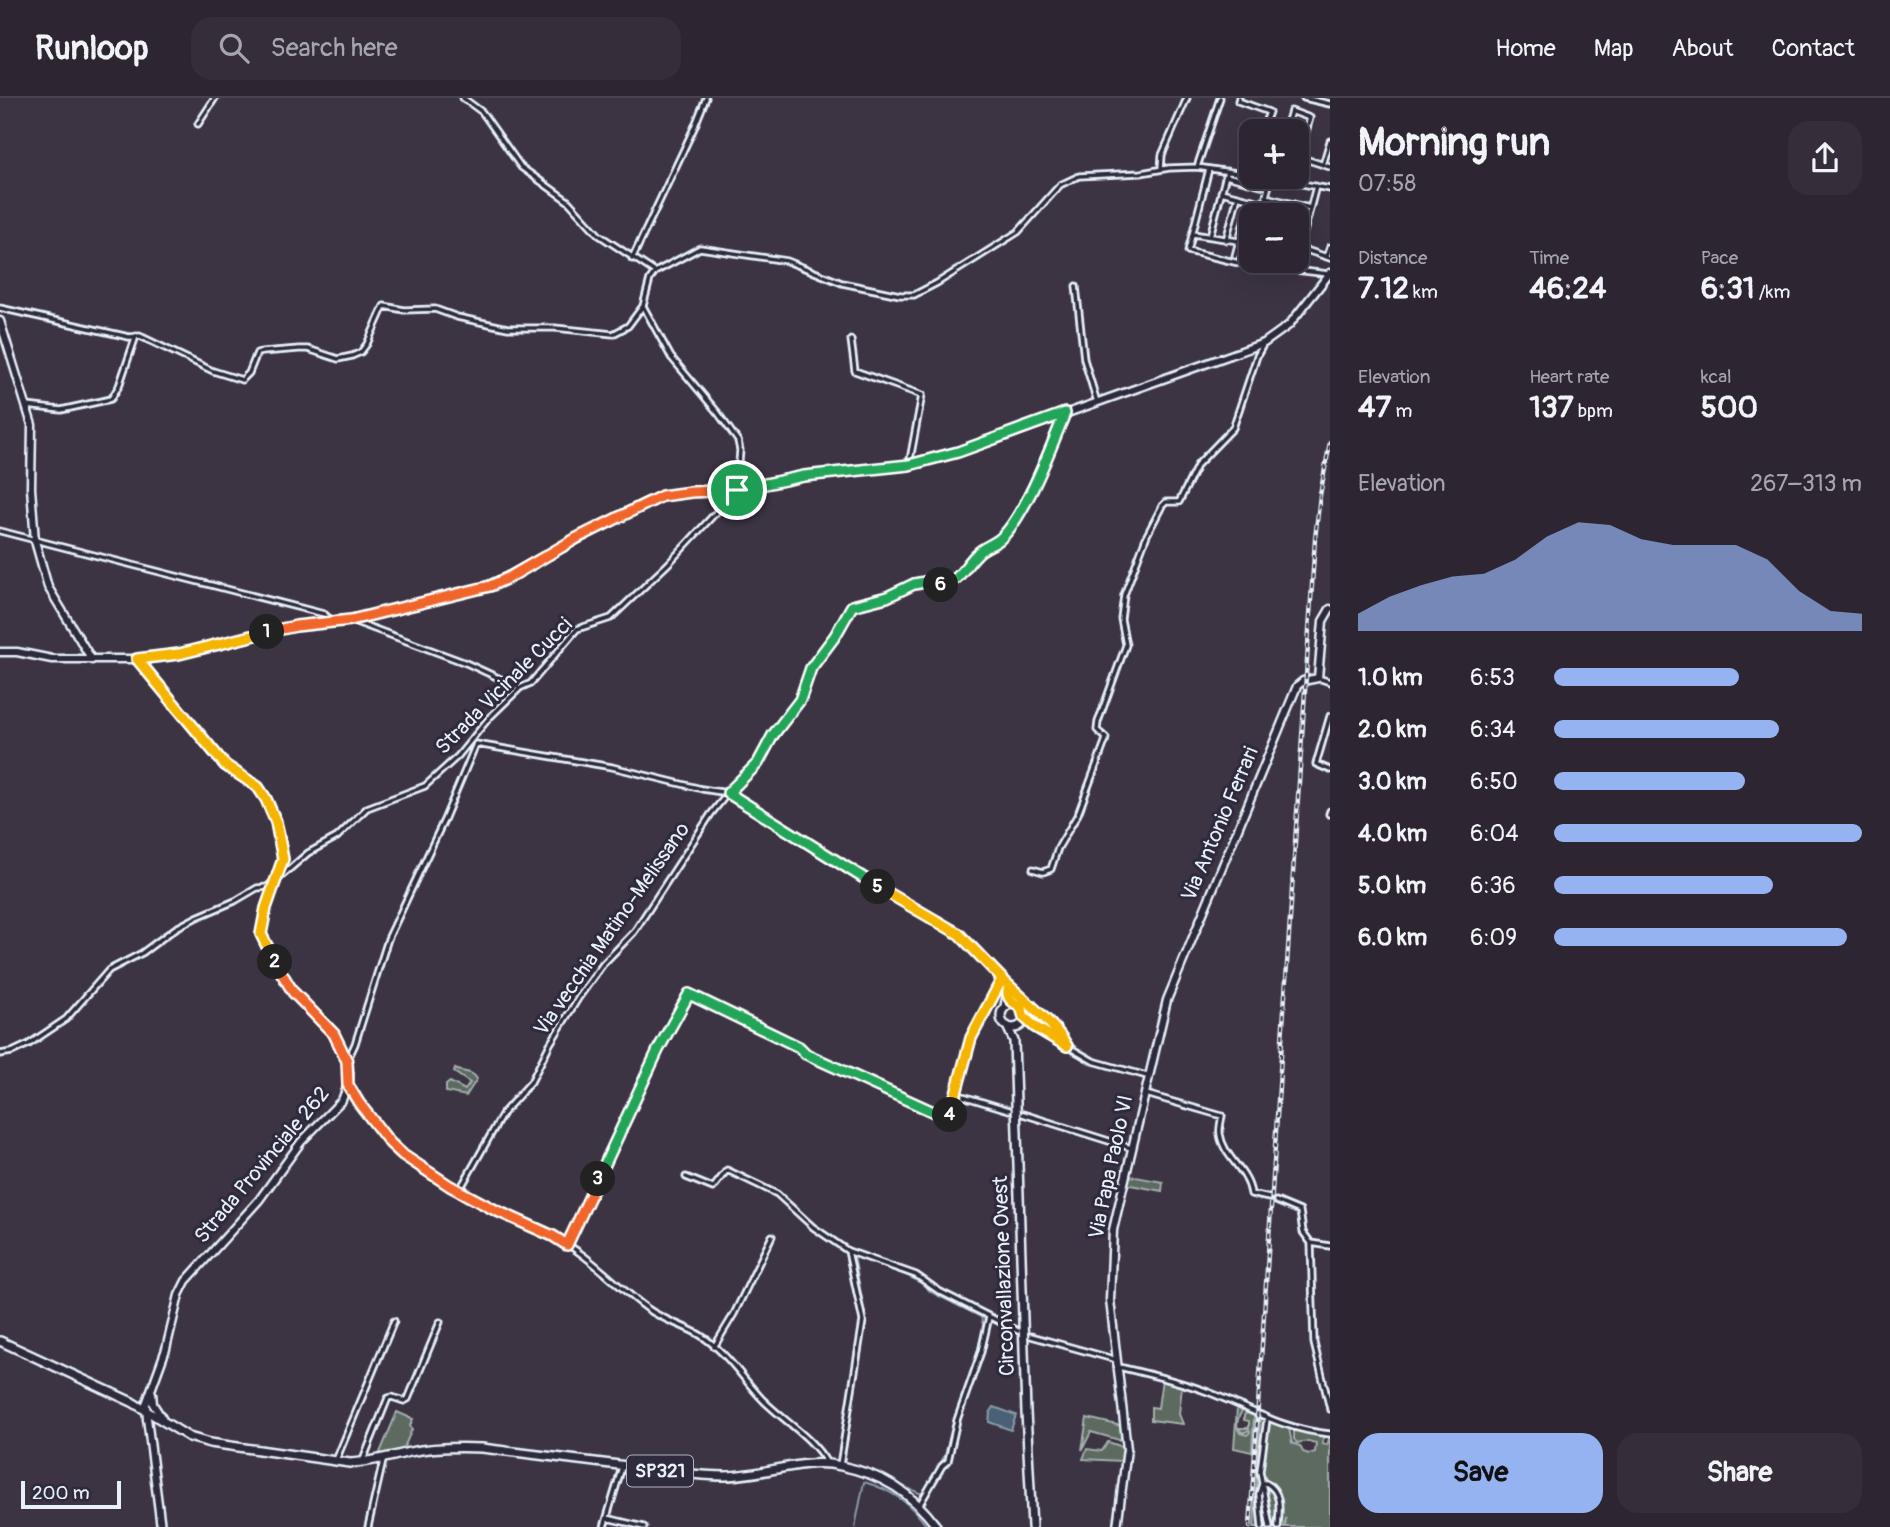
<!DOCTYPE html>
<html lang="en">
<head>
<meta charset="utf-8">
<style>
  body { margin:0; font-family:Pangolin,sans-serif; background:#352e3a; color:#f1f3f6; height:100vh; display:flex; flex-direction:column; font-size:26px; white-space:nowrap }
  * { box-sizing:border-box; margin:0 }
  p { font-size:23px; color:#a7a5ac }
  .icon { flex:none; width:38px; height:38px; fill:none; stroke:currentColor; stroke-width:2; stroke-linecap:round; stroke-linejoin:round }
  .map { position:relative; flex:1; overflow:hidden }
  .sheet { display:flex; flex-direction:column; background:#2d2632; width:560px }
  .sheet>* { flex:none }
  .fabs { position:absolute; left:1239px; top:21px; display:grid; gap:14px }
  .fabs a { display:grid; place-items:center; width:70px; height:70px; border-radius:14px; background:#2d2632; box-shadow:0 7px 28px #0002,0 0 0 2px #48434d; font-size:35px }
  .scale { position:absolute; left:21px; bottom:18px; width:100px; box-sizing:border-box; padding-left:7px; border:4px solid #e8f1f8; border-top:0; font-size:19px; line-height:24px; white-space:nowrap; color:#e8f1f8; -webkit-text-stroke:5px #2f2a3d; paint-order:stroke }
  .pin { position:absolute; display:grid; place-items:center; width:60px; height:60px; color:#fff; margin:-30px; border:4px solid #fff; border-radius:50%; box-shadow:0 2px 7px #0007 }
  .km { position:absolute; width:35px; height:35px; margin:-18px; border-radius:50%; background:#222; color:#fff; font-size:19px; line-height:35px; text-align:center }
  .round { display:grid; place-items:center; flex:none; width:74px; height:74px; border-radius:21px; background:#352e3a }
  .headline { display:flex; align-items:center; justify-content:space-between; height:119px; padding:0 28px }
  h1 { font-size:38px; font-weight:800; line-height:52px }
  .metrics { display:grid; grid-template-columns:repeat(3,1fr); gap:10px; height:119px; padding:7px 28px }
  .metrics div { display:grid; align-content:center }
  .metrics b { font-size:30px; font-weight:800 }
  .metrics small { font-size:19px; font-weight:400 }
  .metrics p { font-size:19px }
  .chart { height:196px; padding:14px 28px }
  .chart p { display:flex; justify-content:space-between }
  .chart svg { width:100%; height:126px; margin-top:7px; fill:#95b2f1; opacity:.7 }
  .cta { display:flex; gap:14px; margin-top:auto; padding:14px 28px }
  .cta a { flex:1; height:80px; border-radius:21px; background:#95b2f1; color:#111; font-size:28px; font-weight:800; line-height:80px; text-align:center }
  .cta a+a { background:#352e3a; color:#f1f3f6 }
  ul { padding:0 28px; list-style:none; font-size:23px }
  li { display:grid; grid-template-columns:112px 84px 1fr; align-items:center; height:52px }
  li i { height:18px; border-radius:9px; background:#95b2f1 }
  header { display:flex; align-items:center; gap:42px; box-sizing:border-box; height:98px; padding:0 35px; background:#2d2632; border-bottom:2px solid #48434d }
  header strong { font-size:33px }
  nav { display:flex; gap:38px; margin-inline-start:auto; font-size:24px }
  .search { width:490px; height:63px; background:#352e3a; display:flex; align-items:center; gap:18px; box-sizing:border-box; padding:0 24px; border-radius:21px; color:#a7a5ac; font-size:26px }
  main { display:flex; flex:1; min-height:0 }
  .map>svg:first-child { display:block }
</style>
</head>
<body>
<header>
<strong>Runloop</strong>
<div class="search"><svg class="icon" aria-label="search" viewBox="0 0 24 24"><circle cx="10" cy="10" r="6"/><path d="M15 15l6 6"/></svg>Search here</div>
<nav><a>Home</a><a>Map</a><a>About</a><a>Contact</a></nav>
</header>
<main>
<div class="map">
<svg width="1330" height="1429" viewBox="0 0 1330 1429">
  <rect width="100%" height="100%" fill="#3c3343"/>
  <filter id="ink" filterUnits="userSpaceOnUse"><feTurbulence type="fractalNoise" baseFrequency=".0143" numOctaves="2"/><feDisplacementMap in="SourceGraphic" scale="14" xChannelSelector="R" yChannelSelector="G"/><feConvolveMatrix kernelMatrix="1 2 1 2 8 2 1 2 1" color-interpolation-filters="sRGB"/></filter>
  <g filter="url(#ink)">
    <!-- green -->
    <path fill="#5c6a60" stroke="#a2aeac" stroke-width="2" d="M 455,971 C 463,975 472,972 477,981 L 466,998 L 446,994 L 446,987 L 450,984 L 465,992 L 470,985 L 454,974 Z
      M 1128,1073 L 1130,1073 L 1130,1078 L 1163,1084 L 1162,1093 L 1125,1086 Z
      M 1162,1281 L 1182,1288 L 1179,1316 L 1183,1326 L 1151,1322 L 1151,1309 L 1158,1310 Z
      M 1237,1310 L 1243,1312 C 1238,1319 1234,1327 1240,1335 L 1247,1337 L 1250,1334 L 1249,1332 L 1243,1335 L 1238,1330 L 1249,1330 L 1249,1323 L 1244,1322 L 1244,1317 L 1247,1315 L 1254,1318 L 1252,1354 L 1234,1350 Z
      M 397,1314 L 413,1321 L 410,1328 L 412,1331 L 403,1352 L 379,1357 Z
      M 1260,1319 L 1289,1330 L 1292,1345 L 1300,1348 L 1303,1354 L 1309,1356 L 1315,1354 L 1316,1345 L 1308,1343 L 1297,1345 L 1294,1341 L 1294,1332 L 1324,1337 L 1322,1346 L 1327,1347 L 1330,1338 L 1330,1429 L 1285,1429 L 1286,1420 L 1284,1429 L 1254,1429 Z
      M 1087,1320 L 1122,1328 L 1121,1340 L 1119,1342 L 1091,1334 L 1082,1352 Z
      M 1108,1344 L 1123,1349 L 1122,1363 L 1083,1361 L 1087,1351 L 1102,1353 Z"/>
    <!-- water -->
    <path fill="#4a6174" stroke="#899ba9" stroke-width="2" d="M 994,1309 L 1016,1317 L 1011,1332 L 989,1324 L 990,1315 Z"/>
    <g fill="none" stroke-linecap="round" stroke-linejoin="round">
      <!-- stream -->
      <path stroke="#899ba9" stroke-width="2" d="M 854,1158 L 908,1178 L 921,1185 L 931,1194 L 981,1219 L 983,1227 L 977,1256 L 956,1315 L 945,1357 L 922,1396 L 844,1364 L 866,1222 Z
        M 855,1429 L 864,1384 C 892,1392 911,1405 927,1429"/>
      <defs>
        <path id="street" d="M 463,0 L 482,14 L 521,69 L 568,103 L 599,137 L 655,174
          M 1239,0 L 1238,3 L 1269,14 L 1262,33
          M 1304,0 L 1330,6
          M 1288,23 L 1291,13 L 1310,20 L 1297,66
          M 198,26 L 215,0
          M 1299,59 L 1330,69
          M 1323,67 L 1330,43
          M 1197,69 L 1220,0
          M 1161,71 L 1162,57 L 1187,0
          M 1209,71 L 1188,153 L 1243,166 L 1329,176
          M 1248,77 L 1251,67
          M 1226,78 L 1268,89
          M 1264,79 L 1330,91
          M 1221,94 L 1265,105
          M 1266,98 L 1271,80
          M 1266,99 L 1310,110
          M 1262,117 L 1265,106
          M 1279,117 L 1282,103
          M 1292,117 L 1294,106
          M 1193,136 L 1251,145
          M 1210,138 L 1227,73
          M 1226,142 L 1238,98
          M 1300,150 L 1316,88
          M 1297,152 L 1300,150 L 1330,160
          M 1235,158 L 1250,101
          M 1327,158 L 1330,149
          M 632,161 L 694,30 L 706,0
          M 1076,188 L 1084,261 L 1097,304
          M 0,210 L 129,239 L 140,238 L 213,273 L 242,282 L 249,275 L 257,255 L 262,254 L 299,251 L 308,251 L 338,261 L 352,258 L 361,254 L 367,246 L 384,208 L 404,212 L 435,211 L 457,219 L 508,230 L 555,230 L 613,236 L 628,228 L 643,208 L 650,181 L 655,174 L 700,150 L 787,163 L 842,185 L 900,197 L 914,197 L 937,185 L 1018,134 L 1060,87 L 1079,78 L 1141,75 L 1169,70 L 1197,69 L 1251,77
          M 851,242 L 855,273 L 922,297 L 909,367
          M 27,308 L 61,312 L 111,301 L 119,288 L 136,238
          M 0,433 L 324,516 L 332,523
          M 353,523 L 466,565 L 520,590
          M 1318,580 L 1330,584
          M 1330,618 L 1316,666 L 1330,672
          M 1329,716 L 1330,713
          M 1033,771 L 1043,774 L 1051,771 L 1058,750 L 1078,716 L 1105,644 L 1106,640 L 1097,632 L 1098,624 L 1126,547 L 1121,521 L 1124,497 L 1147,437 L 1162,408 L 1166,404 L 1179,404 L 1198,366 L 1233,330 L 1257,258 L 1264,245
          M 278,781 L 308,755 L 337,739 L 367,710 L 425,688 L 458,658 L 489,620 L 520,590 L 531,585 L 577,531 L 611,520 L 668,466 L 737,392 L 740,352 L 738,343 L 718,315 L 671,259 L 643,208
          M 0,956 L 12,954 L 29,946 L 66,921 L 109,872 L 142,855 L 176,830 L 197,819 L 235,803 L 257,790 L 267,789 L 272,785
          M 348,961 L 355,946 L 388,841 L 444,722 L 476,646 L 612,669 L 702,691 L 728,695 L 835,764 L 959,836 L 1025,904 L 1058,932 L 1067,948 L 1093,963 L 1147,978
          M 349,989 C 363,1012 381,1038 402,1056 C 445,1093 501,1112 551,1137 C 589,1156 615,1187 648,1211 C 665,1223 683,1227 700,1237 C 726,1253 743,1281 763,1302 C 785,1324 811,1338 827,1365
          M 956,996 L 971,940 L 1002,881
          M 1146,996 L 1222,1018 C 1221,1023 1219,1031 1220,1036 C 1223,1059 1248,1072 1251,1096 L 1269,1100
          M 1023,1016 L 1131,1050
          M 686,1079 L 713,1090 L 727,1072 L 777,1096 L 813,1129 L 848,1153 L 916,1177 L 939,1193 L 1018,1233
          M 459,1093 L 503,1015 L 531,984 L 550,946 L 579,899 L 603,866 L 634,834 L 711,716 L 728,695 L 758,665 L 786,619 L 800,602 L 811,570 L 835,538 L 852,508 L 887,499 L 914,486 L 925,484 L 936,488 L 945,487 L 957,481 L 976,456 L 999,442 L 1012,425 L 1032,389 L 1064,317
          M 1276,1103 L 1300,1113 L 1303,1134 L 1311,1145 L 1330,1148
          M 1311,1145 L 1314,1245 L 1330,1311
          M 567,1147 L 658,952 L 689,896 L 799,949 L 805,956 L 947,1020 L 950,1017 L 956,996 L 1009,1012
          M 1031,1238 L 1117,1262
          M 714,1249 L 734,1216 L 772,1138
          M 1119,1269 C 1149,1276 1179,1283 1208,1294 C 1252,1311 1281,1331 1330,1336
          M 1267,1321 L 1260,1373 L 1270,1429
          M 336,1362 L 394,1223
          M 363,1362 L 388,1300 L 392,1299 L 404,1303 L 408,1301 L 440,1224
          M 840,1367 L 863,1223 L 848,1153
          M 920,1406 L 942,1368 L 948,1363 L 957,1322 L 981,1254 L 989,1219
          M 607,1420 L 644,1429
          M 368,1429 L 383,1363
          M 604,1429 L 622,1369
          M 1262,1429 L 1259,1396 L 1262,1386 L 1266,1385 C 1283,1394 1279,1413 1278,1429"/>
        <path id="secondary" d="M 0,223 L 32,327 L 31,390 L 35,443 L 48,489 L 92,562
          M 0,554 L 17,554 L 52,561 L 137,561 L 179,556 L 296,528 L 351,522 L 490,488 L 641,407 L 662,398 L 691,394 L 737,392 L 804,378 L 909,367 L 958,354 L 1264,245 L 1289,227 L 1330,175
          M 137,561 L 225,668 L 258,689 L 266,700 L 276,724 L 283,761 L 266,810 L 261,836 L 268,852 L 293,894 L 334,936 L 347,963 L 349,975 L 348,987 L 342,1002 L 301,1044 L 259,1102 L 186,1183 L 179,1197 L 166,1251 L 146,1306 L 147,1322
          M 152,1295 L 153,1306 L 162,1320
          M 147,1320 L 161,1429
          M 1117,1429 L 1127,1351 L 1110,1202 L 1113,1132 L 1167,902 L 1297,588 L 1303,583 L 1318,580 L 1323,523 L 1330,511"/>
        <path id="primary" d="M1001 918a12 12 0 1 1 24 0a12 12 0 1 1-24 0Z
          M 1005,908 L 1009,888
          M 1024,919 L 1035,929 L 1067,948
          M 1007,928 L 1014,943 L 1026,1314 L 1032,1429
          M 0,1243 L 132,1304 L 189,1339 L 210,1345 L 350,1365 C 371,1364 389,1359 410,1354 C 434,1349 457,1349 482,1350 C 528,1356 573,1361 619,1367 C 654,1371 690,1378 725,1378 C 764,1378 802,1359 841,1368 C 884,1377 911,1394 937,1429"/>
      </defs>
      <!-- street casing -->
      <use href="#street" stroke="#e8f1f8" stroke-width="9"/>
      <!-- secondary casing -->
      <use href="#secondary" stroke="#e8f1f8" stroke-width="11"/>
      <!-- primary casing -->
      <use href="#primary" stroke="#e8f1f8" stroke-width="12"/>
      <!-- street -->
      <use href="#street" stroke="#2f2a3d" stroke-width="3.5"/>
      <!-- secondary -->
      <use href="#secondary" stroke="#2f2a3d" stroke-width="6"/>
      <!-- primary -->
      <use href="#primary" stroke="#2f2a3d" stroke-width="7"/>
      <defs>
        <path id="rail" d="M 1250,1429 L 1315,441 L 1320,397 L 1330,344"/>
      </defs>
      <!-- rail casing -->
      <use href="#rail" stroke="#e8f1f8" stroke-width="4.5"/>
      <!-- rail -->
      <use href="#rail" stroke="#2f2a3d" stroke-width="2" stroke-dasharray="5" stroke-linecap="butt"/>
    </g>
  </g>
  <g fill="none" stroke-linecap="round" stroke-linejoin="round" filter="url(#ink)">
    <defs>
      <path id="split-1" d="M 267,534 L 296,528 L 351,522 L 490,488 L 510,479 L 577,440 L 662,398 L 691,394 L 737,392"/>
      <path id="split-2" d="M 267,534 L 179,556 L 137,561 L 225,667 L 258,689 L 266,701 L 276,724 L 283,761 L 266,810 L 261,836 L 275,864"/>
      <path id="split-3" d="M 275,864 L 293,894 L 334,936 L 347,963 L 348,987 L 359,1005 L 390,1045 L 403,1057 L 450,1088 L 495,1112 L 553,1138 L 567,1147 L 598,1081"/>
      <path id="split-4" d="M 598,1081 L 658,952 L 689,896 L 799,949 L 806,956 L 938,1016 L 947,1020 L 950,1017"/>
      <path id="split-5" d="M 878,789 L 959,836 L 1009,888 C 1005,900 1012,904 1021,909 L 1024,919 L 1035,929 L 1067,948 C 1052,922 1024,903 1002,881 L 971,940 L 950,1017"/>
      <path id="split-6" d="M 878,789 L 728,695 L 758,665 L 773,637 L 800,602 L 811,570 L 835,538 L 852,508 L 887,499 L 914,486 L 925,484 L 941,487"/>
      <path id="split-7" d="M 737,392 L 804,378 L 909,367 L 958,354 L 1065,315 C 1052,347 1025,419 1000,441 C 993,447 983,449 977,456 C 964,468 960,484 941,487"/>
    </defs>
    <!-- split-1 casing -->
    <use href="#split-1" stroke="#fff" stroke-width="14"/>
    <!-- split-2 casing -->
    <use href="#split-2" stroke="#fff" stroke-width="14"/>
    <!-- split-3 casing -->
    <use href="#split-3" stroke="#fff" stroke-width="14"/>
    <!-- split-4 casing -->
    <use href="#split-4" stroke="#fff" stroke-width="14"/>
    <!-- split-5 casing -->
    <use href="#split-5" stroke="#fff" stroke-width="14"/>
    <!-- split-6 casing -->
    <use href="#split-6" stroke="#fff" stroke-width="14"/>
    <!-- split-7 casing -->
    <use href="#split-7" stroke="#fff" stroke-width="14"/>
    <!-- split-1 -->
    <use href="#split-1" stroke="#f0652b" stroke-width="9"/>
    <!-- split-2 -->
    <use href="#split-2" stroke="#f5b400" stroke-width="9"/>
    <!-- split-3 -->
    <use href="#split-3" stroke="#f0652b" stroke-width="9"/>
    <!-- split-4 -->
    <use href="#split-4" stroke="#22a559" stroke-width="9"/>
    <!-- split-5 -->
    <use href="#split-5" stroke="#f5b400" stroke-width="9"/>
    <!-- split-6 -->
    <use href="#split-6" stroke="#22a559" stroke-width="9"/>
    <!-- split-7 -->
    <use href="#split-7" stroke="#22a559" stroke-width="9"/>
  </g>
  <g text-anchor="middle" dominant-baseline="central" stroke-width="6" stroke-linejoin="round" paint-order="stroke">
    <!-- shield labels -->
    <rect fill="#2f2a3d" stroke="#b0b5c0" stroke-width="2" x="627" y="1357.5" width="66" height="31" rx="5"/>
    <g font-size="19" font-weight="bold" fill="#e8f1f8">
      <text x="660" y="1373">SP321</text>
    </g>
    <!-- street labels -->
    <g font-size="21" fill="#e8f1f8" stroke="#2f2a3d">
      <text transform="translate(504 588) rotate(-45)">Strada Vicinale Cucci</text>
      <text transform="translate(1220 726) rotate(-67)">Via Antonio Ferrari</text>
      <text transform="translate(612 831) rotate(-55)">Via vecchia Matino-Melissano</text>
      <text transform="translate(262 1067) rotate(-50)">Strada Provinciale 262</text>
      <text transform="translate(1111 1069) rotate(-78)">Via Papa Paolo VI</text>
      <text transform="translate(1004 1178) rotate(-92)">Circonvallazione Ovest</text>
    </g>
  </g>
</svg>
<div class="fabs">
<a>+</a>
<a>−</a>
</div>
<div class="scale">200 m</div>
<div class="pin" style="left:737px;top:392px;background:#1e9e55"><svg class="icon" aria-label="arrive" viewBox="0 0 24 24"><path d="M6 21V4h12l-3 4 3 4H6"/></svg></div>
<b class="km" style="left:267px;top:534px">1</b>
<b class="km" style="left:275px;top:864px">2</b>
<b class="km" style="left:598px;top:1081px">3</b>
<b class="km" style="left:950px;top:1017px">4</b>
<b class="km" style="left:878px;top:789px">5</b>
<b class="km" style="left:941px;top:487px">6</b>
</div>
<section class="sheet">
<div class="headline"><div><h1>Morning run</h1><p>07:58</p></div><a class="round"><svg class="icon" aria-label="share" viewBox="0 0 24 24"><path d="M12 15V3M7 8l5-5 5 5M5 13v7h14v-7"/></svg></a></div>
<div class="metrics">
<div><p>Distance</p><b>7.12<small> km</small></b></div>
<div><p>Time</p><b>46:24</b></div>
<div><p>Pace</p><b>6:31<small> /km</small></b></div>
</div>
<div class="metrics">
<div><p>Elevation</p><b>47<small> m</small></b></div>
<div><p>Heart rate</p><b>137<small> bpm</small></b></div>
<div><p>kcal</p><b>500</b></div>
</div>
<div class="chart"><p><span>Elevation</span>267–313 m</p>
<svg viewBox="0 0 160 44" preserveAspectRatio="none"><path d="M0 44V38L10 32L20 28L30 25L40 24L50 19L60 11L70 6L80 7L90 12L100 14L110 14L120 14L130 19L140 30L150 37L160 38V44z"/></svg>
</div>
<ul>
<li><b>1.0 km</b>6:53<i style="width:60%"></i></li>
<li><b>2.0 km</b>6:34<i style="width:73%"></i></li>
<li><b>3.0 km</b>6:50<i style="width:62%"></i></li>
<li><b>4.0 km</b>6:04<i style="width:100%"></i></li>
<li><b>5.0 km</b>6:36<i style="width:71%"></i></li>
<li><b>6.0 km</b>6:09<i style="width:95%"></i></li>
</ul>
<div class="cta"><a>Save</a><a>Share</a></div>
</section>
</main>
</body>
</html>
